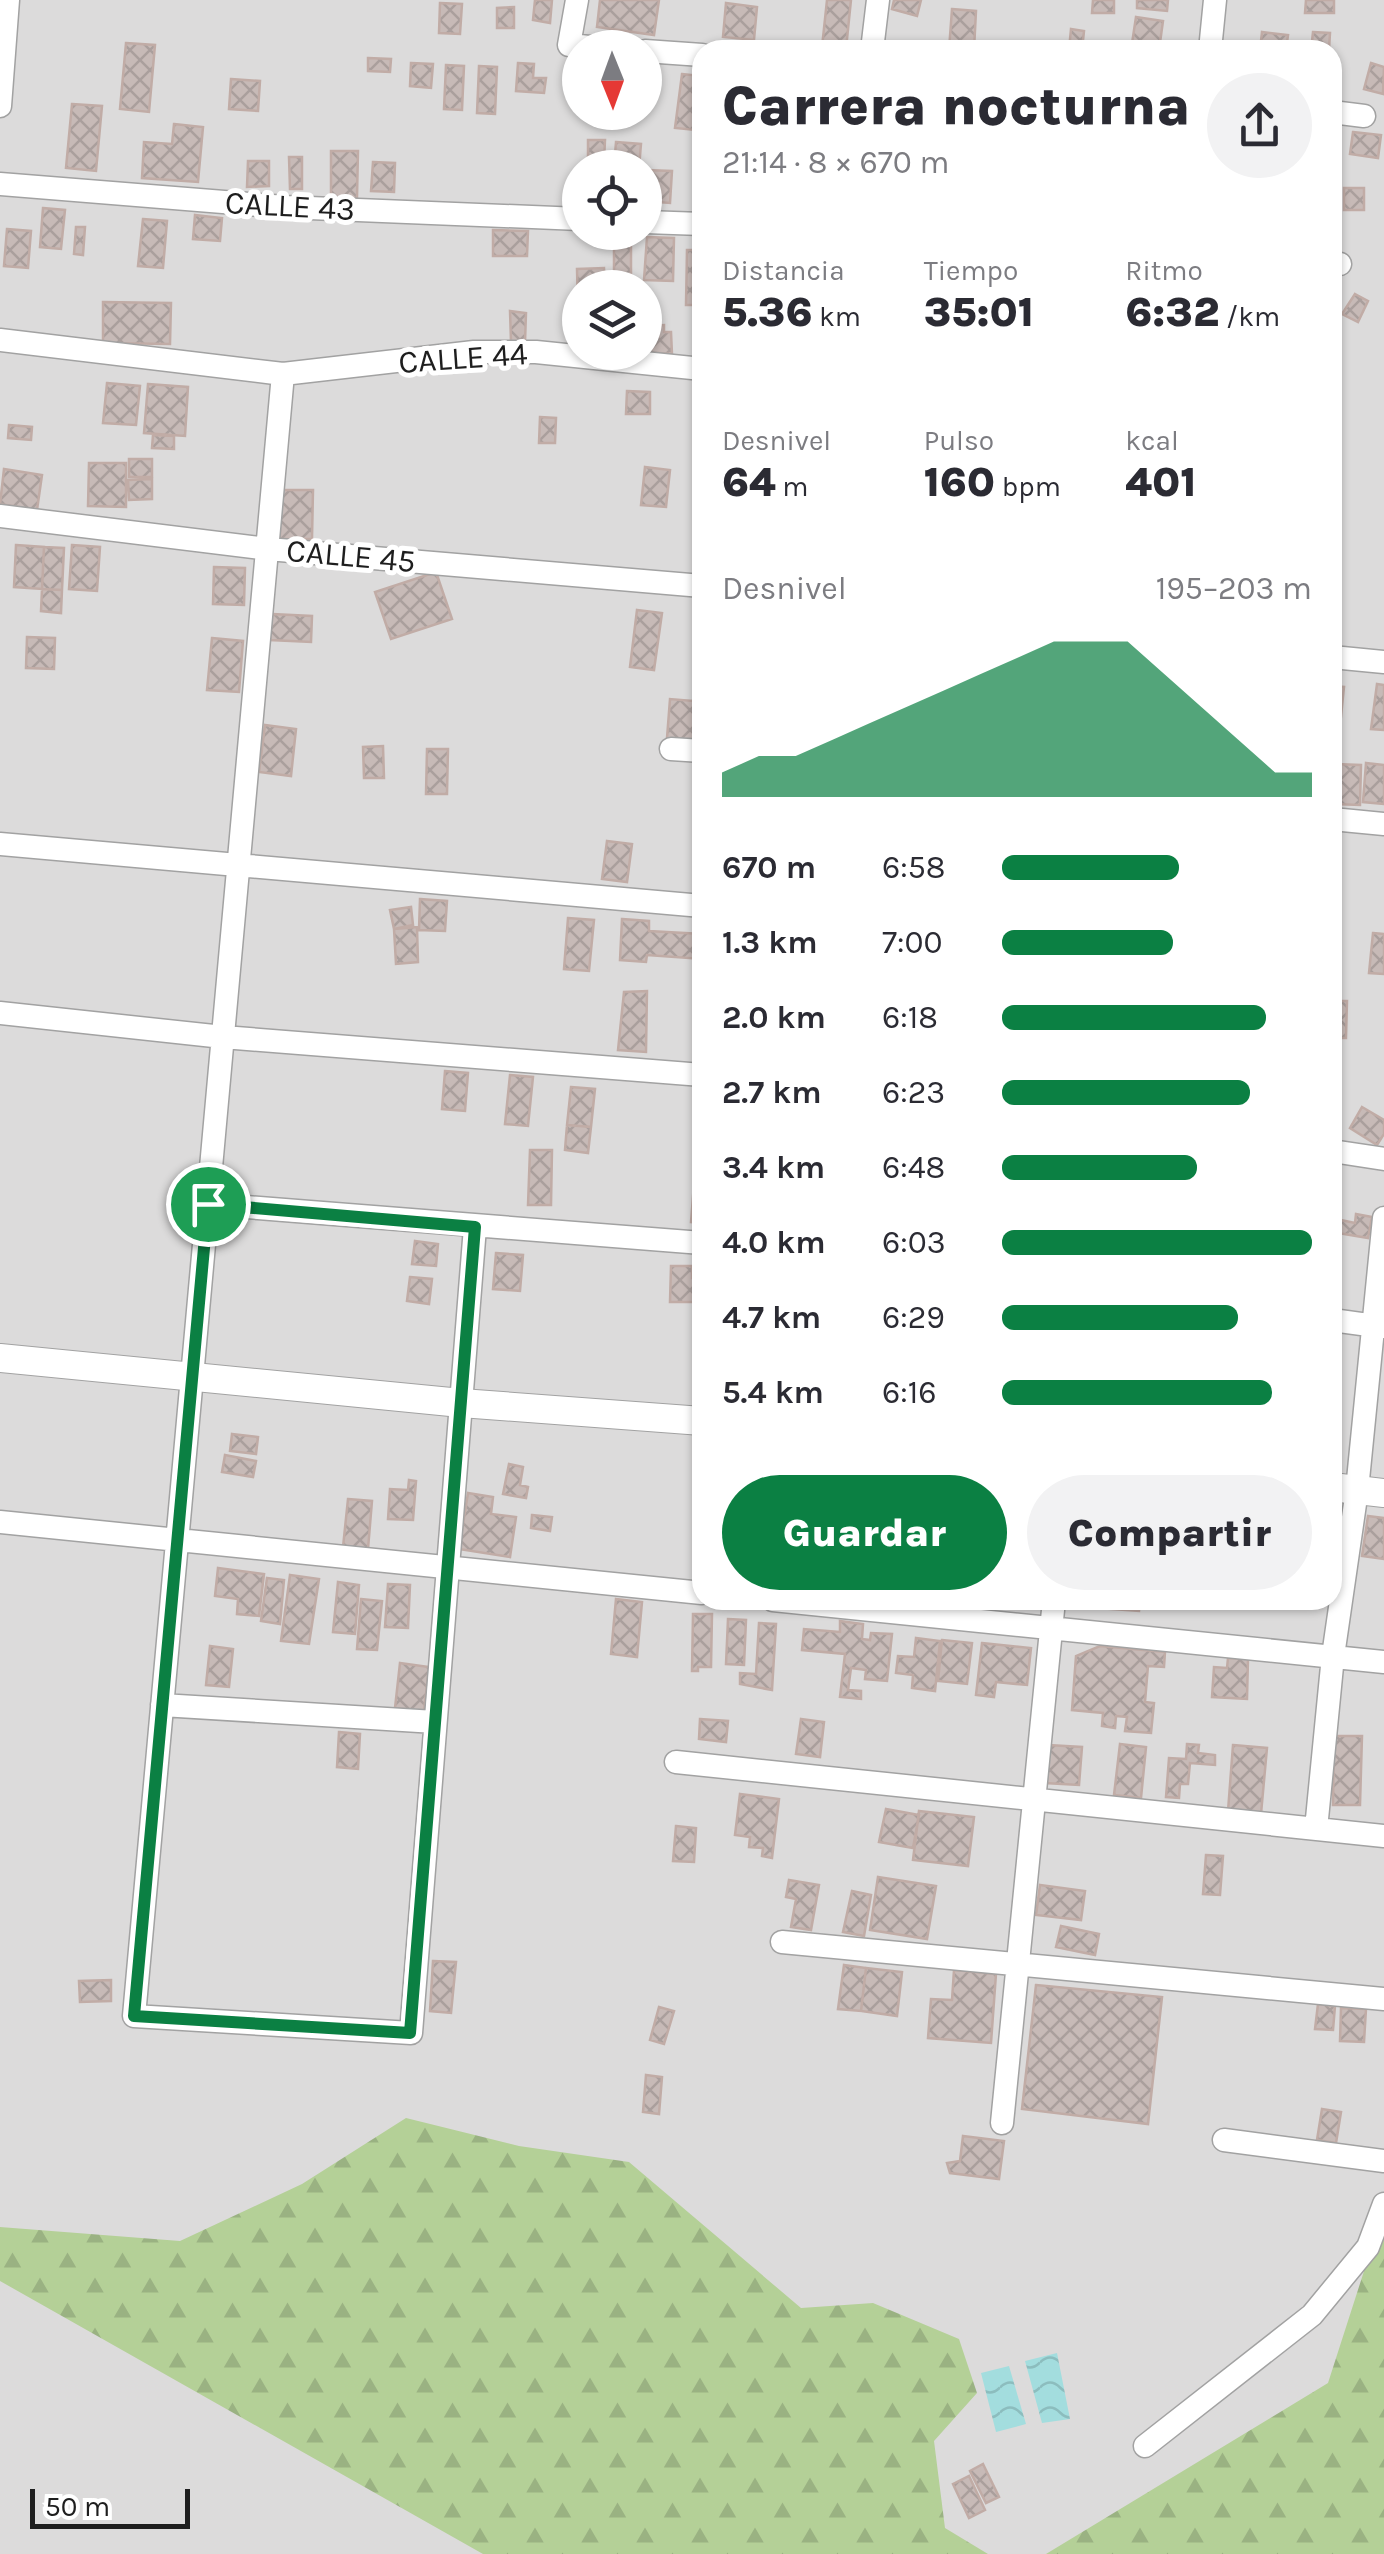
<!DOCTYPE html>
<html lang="es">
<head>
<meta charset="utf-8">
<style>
  body { margin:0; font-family:Karla,sans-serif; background:#f2f2f3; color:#2b2b33; height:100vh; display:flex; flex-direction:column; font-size:38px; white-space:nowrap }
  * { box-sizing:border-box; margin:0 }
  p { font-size:32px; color:#7c7c81 }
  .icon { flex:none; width:55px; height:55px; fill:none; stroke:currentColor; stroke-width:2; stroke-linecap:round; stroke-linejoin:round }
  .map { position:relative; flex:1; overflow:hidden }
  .drawer { position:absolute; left:692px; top:40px; width:650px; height:1570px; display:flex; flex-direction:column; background:#fff; border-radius:30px; box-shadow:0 2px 8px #0004 }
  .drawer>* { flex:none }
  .needle { width:65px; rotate:179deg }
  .buttons { position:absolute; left:562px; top:30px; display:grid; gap:20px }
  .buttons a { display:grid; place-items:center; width:100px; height:100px; border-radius:50%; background:#fff; box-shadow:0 2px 8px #0004; font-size:50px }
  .scale { position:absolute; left:30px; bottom:25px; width:160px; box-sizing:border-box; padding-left:10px; border:5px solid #1e1e1e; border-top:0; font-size:28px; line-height:35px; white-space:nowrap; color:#1e1e1e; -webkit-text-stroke:8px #fff; paint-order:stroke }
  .pin { position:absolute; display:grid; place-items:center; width:85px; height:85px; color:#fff; margin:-42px; border:5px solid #fff; border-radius:50%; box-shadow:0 2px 10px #0007 }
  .round { display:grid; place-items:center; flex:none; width:105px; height:105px; border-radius:52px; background:#f2f2f3 }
  .head { display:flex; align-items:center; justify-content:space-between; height:170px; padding:0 30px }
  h1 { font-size:55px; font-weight:800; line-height:75px }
  .stats { display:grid; grid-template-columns:repeat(3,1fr); gap:15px; height:170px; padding:10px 30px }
  .stats div { display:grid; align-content:center }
  .stats b { font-size:42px; font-weight:800 }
  .stats small { font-size:28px; font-weight:400 }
  .stats p { font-size:28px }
  .chart { height:280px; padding:20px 30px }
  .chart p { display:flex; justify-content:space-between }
  .chart svg { width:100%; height:180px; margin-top:10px; fill:#0b8043; opacity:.7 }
  .button { display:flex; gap:20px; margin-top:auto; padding:20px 30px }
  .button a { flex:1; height:115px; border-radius:60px; background:#0b8043; color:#fff; font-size:40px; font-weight:800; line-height:115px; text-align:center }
  .button a+a { background:#f2f2f3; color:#2b2b33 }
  ul { padding:0 30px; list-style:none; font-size:32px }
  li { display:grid; grid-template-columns:160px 120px 1fr; align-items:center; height:75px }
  li i { height:25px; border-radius:12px; background:#0b8043 }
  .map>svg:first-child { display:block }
</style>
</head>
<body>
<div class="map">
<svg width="1384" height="2554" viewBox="0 0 1384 2554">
  <defs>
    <pattern id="forest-firs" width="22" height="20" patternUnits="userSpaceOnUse" patternTransform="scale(2.5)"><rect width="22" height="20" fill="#b4d097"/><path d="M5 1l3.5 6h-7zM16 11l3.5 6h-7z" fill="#9ab282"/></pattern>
    <pattern id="water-waves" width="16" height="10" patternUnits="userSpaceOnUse" patternTransform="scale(2.5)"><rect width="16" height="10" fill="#a3ddde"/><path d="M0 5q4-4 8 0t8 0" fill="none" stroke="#8cbdbe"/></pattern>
    <pattern id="building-cross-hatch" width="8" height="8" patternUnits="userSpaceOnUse" patternTransform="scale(2.5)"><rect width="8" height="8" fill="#c7bab7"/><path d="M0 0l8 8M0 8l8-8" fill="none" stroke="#aa9f9d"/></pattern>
  </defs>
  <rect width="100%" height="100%" fill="#efe9e4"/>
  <!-- residential -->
  <path fill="#dcdbdb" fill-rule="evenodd" d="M 0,0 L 1384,0 L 1384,2554 L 0,2554 ZM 580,48 L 645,48 L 645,112 L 580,112 ZM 702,50 L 1332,50 L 1332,1600 L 702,1600 ZM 580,168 L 645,168 L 645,232 L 580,232 ZM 580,288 L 645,288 L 645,352 L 580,352 Z"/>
  <!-- forest -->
  <path fill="url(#forest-firs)" d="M 406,2118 L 519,2146 L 629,2162 L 801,2308 L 873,2303 L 959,2339 L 977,2393 L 934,2441 L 945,2528 L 988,2554 L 483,2554 L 0,2281 L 0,2227 L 180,2241 L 302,2184 Z
    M 1384,2209 L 1384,2554 L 1046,2554 L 1328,2383 Z"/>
  <!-- water -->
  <path fill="url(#water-waves)" d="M 1057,2353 L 1070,2419 L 1042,2423 L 1025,2361 Z
    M 1009,2366 L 1026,2424 L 996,2432 L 981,2373 Z"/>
  <!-- building -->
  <path fill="url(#building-cross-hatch)" stroke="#c1aca6" stroke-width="2.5" d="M 535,0 L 552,0 L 550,23 L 533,20 Z
    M 600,0 L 659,0 L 654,35 L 597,27 Z
    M 827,0 L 851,0 L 846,49 L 822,47 Z
    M 894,0 L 921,0 L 917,16 L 892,9 Z
    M 1093,0 L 1114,0 L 1114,13 L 1092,13 Z
    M 1137,0 L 1168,0 L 1167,11 L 1137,8 Z
    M 1306,0 L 1334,0 L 1334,13 L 1305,13 Z
    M 440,3 L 462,4 L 460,34 L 439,33 Z
    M 726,3 L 757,7 L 754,40 L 723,37 Z
    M 514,7 L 514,28 L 497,28 L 497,8 Z
    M 952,9 L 976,11 L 974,50 L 949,50 Z
    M 1136,17 L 1163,21 L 1159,50 L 1131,50 Z
    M 1071,29 L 1084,31 L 1082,50 L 1069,50 Z
    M 1262,32 L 1288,35 L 1286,50 L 1260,50 Z
    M 1313,32 L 1330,33 L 1329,50 L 1311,50 Z
    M 126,43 L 155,45 L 149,112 L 120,109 Z
    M 368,58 L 391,59 L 390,72 L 368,71 Z
    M 411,63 L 433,64 L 431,88 L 410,86 Z
    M 518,63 L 534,64 L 533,78 L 546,78 L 544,93 L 516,91 Z
    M 1371,63 L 1384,67 L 1383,94 L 1364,89 Z
    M 446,65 L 464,66 L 462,110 L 444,109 Z
    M 479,66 L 497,67 L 495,114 L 477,113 Z
    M 682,74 L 701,76 L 695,130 L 675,128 Z
    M 231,79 L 260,81 L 258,111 L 229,109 Z
    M 72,104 L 102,106 L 96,171 L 66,168 Z
    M 174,124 L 203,127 L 198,182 L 142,178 L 144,142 L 172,144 Z
    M 1353,132 L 1381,135 L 1378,158 L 1350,154 Z
    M 588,140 L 605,140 L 604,162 L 588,162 Z
    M 616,142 L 641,144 L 639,168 L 614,167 Z
    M 331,151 L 358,151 L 357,198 L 331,198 Z
    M 289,157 L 302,157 L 302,189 L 290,189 Z
    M 248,161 L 269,161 L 269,186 L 247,187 Z
    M 373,162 L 395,163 L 394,192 L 371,191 Z
    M 646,170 L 672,171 L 670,203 L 645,201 Z
    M 1344,188 L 1364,188 L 1364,210 L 1344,210 Z
    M 43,208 L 65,210 L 61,249 L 40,247 Z
    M 195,215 L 222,218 L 220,241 L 193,239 Z
    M 143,219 L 167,221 L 163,268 L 138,266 Z
    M 76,227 L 85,227 L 83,255 L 74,254 Z
    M 7,229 L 31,231 L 28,268 L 4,266 Z
    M 493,230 L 528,231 L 527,256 L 493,256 Z
    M 647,237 L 674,238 L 673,281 L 644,280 Z
    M 614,239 L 631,239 L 631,280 L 614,280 Z
    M 687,250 L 702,250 L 702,305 L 686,305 Z
    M 604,268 L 605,288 L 580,288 L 578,308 L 577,269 Z
    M 1355,294 L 1368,301 L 1358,322 L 1342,314 Z
    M 103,302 L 171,303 L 170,344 L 103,343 Z
    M 510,311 L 526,313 L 525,342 L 511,342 Z
    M 664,325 L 664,332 L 671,332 L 672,354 L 645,352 L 645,326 Z
    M 107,383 L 140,386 L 136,425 L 103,423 Z
    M 148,384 L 188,387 L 185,436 L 144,433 Z
    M 627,391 L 650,392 L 650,414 L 626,414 Z
    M 540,417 L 556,418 L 555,443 L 539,443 Z
    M 9,425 L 32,427 L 31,440 L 8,438 Z
    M 153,435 L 174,436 L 174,449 L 152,448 Z
    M 129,459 L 152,459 L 152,477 L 129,477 Z
    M 89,463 L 126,463 L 126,507 L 88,506 Z
    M 645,467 L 670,470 L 666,507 L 641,505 Z
    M 4,469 L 42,475 L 37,510 L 0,504 Z
    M 152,479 L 152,499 L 129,500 L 128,480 Z
    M 280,490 L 313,490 L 312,539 L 280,539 Z
    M 16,545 L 44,547 L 42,589 L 14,587 Z
    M 72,545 L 100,547 L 97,591 L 69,589 Z
    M 44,547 L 64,548 L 62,590 L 42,589 Z
    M 214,567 L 245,568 L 244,605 L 213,604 Z
    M 436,572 L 452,619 L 391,639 L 375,592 Z
    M 42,589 L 62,590 L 61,613 L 41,611 Z
    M 637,610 L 662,613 L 654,670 L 630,667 Z
    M 272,614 L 312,616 L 311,642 L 270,640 Z
    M 27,637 L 55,638 L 54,669 L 26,668 Z
    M 212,638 L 243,641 L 239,692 L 207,690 Z
    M 695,680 L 702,680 L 702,741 L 667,738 L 670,699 L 693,701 Z
    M 1377,684 L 1384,685 L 1384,730 L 1371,729 Z
    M 1332,686 L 1344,687 L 1339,736 L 1332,735 Z
    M 265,725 L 296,729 L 291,776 L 259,772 Z
    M 383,746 L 384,778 L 364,778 L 363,747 Z
    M 427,749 L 448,749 L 447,794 L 426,794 Z
    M 1366,763 L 1384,765 L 1384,804 L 1363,802 Z
    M 1335,764 L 1361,765 L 1360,805 L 1334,804 Z
    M 607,841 L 632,844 L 627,882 L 602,879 Z
    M 420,899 L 447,901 L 445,931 L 419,930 Z
    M 411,907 L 413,925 L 394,929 L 390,910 Z
    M 568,918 L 594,920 L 589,971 L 564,969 Z
    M 622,919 L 649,921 L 649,931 L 702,934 L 702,959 L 647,955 L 646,962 L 620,960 Z
    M 417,927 L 418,962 L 396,964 L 394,929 Z
    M 1373,933 L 1384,934 L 1384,974 L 1369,973 Z
    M 647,991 L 646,1052 L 618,1050 L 624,992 Z
    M 1332,1001 L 1347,1001 L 1346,1038 L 1332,1038 Z
    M 445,1071 L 468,1073 L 465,1111 L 442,1109 Z
    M 510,1075 L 533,1077 L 528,1126 L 505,1124 Z
    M 571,1087 L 595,1089 L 591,1127 L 567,1125 Z
    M 1362,1107 L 1384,1120 L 1384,1134 L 1377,1145 L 1350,1128 Z
    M 567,1125 L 591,1127 L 588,1153 L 565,1150 Z
    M 530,1150 L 552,1150 L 551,1205 L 528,1205 Z
    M 696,1158 L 702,1159 L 702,1223 L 691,1222 Z
    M 1356,1214 L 1372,1217 L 1368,1238 L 1338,1233 L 1341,1220 L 1355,1223 Z
    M 415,1241 L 438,1244 L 436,1266 L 412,1264 Z
    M 496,1253 L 523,1255 L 520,1291 L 493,1289 Z
    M 671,1266 L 692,1266 L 692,1278 L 702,1278 L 702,1302 L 670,1302 Z
    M 410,1277 L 432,1279 L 429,1304 L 407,1301 Z
    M 232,1434 L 258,1437 L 256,1454 L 230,1451 Z
    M 225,1455 L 256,1461 L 253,1477 L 222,1472 Z
    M 509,1464 L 523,1467 L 520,1485 L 528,1487 L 526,1498 L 503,1494 Z
    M 409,1480 L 416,1481 L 413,1520 L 388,1519 L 390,1489 L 408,1490 Z
    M 468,1493 L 493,1497 L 491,1514 L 516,1517 L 510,1557 L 459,1549 Z
    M 348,1499 L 372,1501 L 368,1549 L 343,1547 Z
    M 532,1515 L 552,1517 L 550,1531 L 531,1528 Z
    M 1368,1516 L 1384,1518 L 1384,1559 L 1362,1556 Z
    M 218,1568 L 264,1574 L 259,1616 L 237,1614 L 238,1599 L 215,1596 Z
    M 290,1575 L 319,1579 L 309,1644 L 281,1641 Z
    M 267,1578 L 284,1580 L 280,1624 L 261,1621 Z
    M 338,1582 L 359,1585 L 355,1634 L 333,1632 Z
    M 388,1584 L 410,1585 L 408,1628 L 385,1627 Z
    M 361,1599 L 382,1601 L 377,1650 L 357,1649 Z
    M 616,1599 L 642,1602 L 637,1657 L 611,1654 Z
    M 1084,1600 L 1140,1600 L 1139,1611 L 1084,1607 Z
    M 693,1614 L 712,1614 L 711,1667 L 698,1667 L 698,1671 L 692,1671 Z
    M 728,1619 L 746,1620 L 744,1665 L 726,1664 Z
    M 840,1621 L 863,1624 L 862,1639 L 870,1640 L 871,1633 L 892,1634 L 887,1681 L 865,1679 L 866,1670 L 851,1668 L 848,1690 L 861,1691 L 861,1699 L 840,1697 L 845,1654 L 802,1650 L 804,1629 L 840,1632 Z
    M 759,1623 L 776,1624 L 772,1690 L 740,1684 L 740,1673 L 756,1674 Z
    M 916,1638 L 940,1641 L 935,1691 L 912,1688 L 913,1675 L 896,1673 L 898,1656 L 914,1657 Z
    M 942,1640 L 972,1643 L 967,1684 L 938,1681 Z
    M 982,1643 L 1031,1648 L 1027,1685 L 996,1682 L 994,1697 L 976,1695 Z
    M 210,1646 L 233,1649 L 229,1687 L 206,1685 Z
    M 1100,1646 L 1165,1652 L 1164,1667 L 1148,1666 L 1145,1702 L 1154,1703 L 1151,1733 L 1125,1731 L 1127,1717 L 1116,1716 L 1115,1728 L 1102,1726 L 1103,1713 L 1072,1710 L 1076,1656 Z
    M 1228,1658 L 1248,1659 L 1247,1699 L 1212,1697 L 1214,1667 L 1227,1668 Z
    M 400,1663 L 429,1667 L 424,1711 L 395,1708 Z
    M 700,1719 L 728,1721 L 726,1742 L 699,1739 Z
    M 801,1719 L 824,1722 L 820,1757 L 796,1754 Z
    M 339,1732 L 360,1734 L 358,1769 L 337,1767 Z
    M 1334,1736 L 1362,1736 L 1360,1805 L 1333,1805 Z
    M 1120,1744 L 1146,1747 L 1141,1798 L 1114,1795 Z
    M 1187,1744 L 1199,1745 L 1198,1753 L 1215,1755 L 1215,1765 L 1190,1763 L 1188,1784 L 1180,1784 L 1179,1798 L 1166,1797 L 1169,1758 L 1186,1759 Z
    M 1048,1745 L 1082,1747 L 1079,1785 L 1045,1783 Z
    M 1233,1745 L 1267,1748 L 1261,1814 L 1228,1811 Z
    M 740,1794 L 779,1799 L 772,1858 L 762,1856 L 763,1848 L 749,1847 L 750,1837 L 735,1835 Z
    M 886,1809 L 919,1815 L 913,1848 L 879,1842 Z
    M 919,1811 L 974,1817 L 968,1866 L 913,1860 Z
    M 676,1826 L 696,1828 L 694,1862 L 673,1861 Z
    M 1206,1855 L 1223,1856 L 1220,1895 L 1203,1894 Z
    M 878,1877 L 936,1886 L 927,1939 L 870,1930 Z
    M 789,1880 L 819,1885 L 811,1930 L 791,1927 L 796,1899 L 786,1897 Z
    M 1040,1885 L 1085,1891 L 1081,1920 L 1036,1915 Z
    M 852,1891 L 871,1895 L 864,1936 L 843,1932 Z
    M 1061,1926 L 1099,1934 L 1095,1955 L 1056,1947 Z
    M 433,1961 L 456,1962 L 451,2013 L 430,2011 Z
    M 844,1965 L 866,1968 L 861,2011 L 838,2009 Z
    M 866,1968 L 902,1972 L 897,2016 L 861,2011 Z
    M 954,1970 L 996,1974 L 991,2043 L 928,2038 L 931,1999 L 952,2000 Z
    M 111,1980 L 111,2001 L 80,2002 L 79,1981 Z
    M 1036,1985 L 1162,1997 L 1148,2124 L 1022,2109 Z
    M 1318,2004 L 1335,2006 L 1333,2030 L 1315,2029 Z
    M 659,2007 L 674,2011 L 664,2044 L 650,2040 Z
    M 1341,2008 L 1366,2009 L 1364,2042 L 1340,2041 Z
    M 646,2075 L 662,2077 L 659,2114 L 643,2112 Z
    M 1322,2109 L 1341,2112 L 1336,2143 L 1317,2140 Z
    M 963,2136 L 1004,2141 L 999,2179 L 950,2173 L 947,2163 L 960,2161 Z
    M 983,2464 L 999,2497 L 986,2503 L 970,2471 Z
    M 969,2476 L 985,2510 L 969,2518 L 953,2484 Z"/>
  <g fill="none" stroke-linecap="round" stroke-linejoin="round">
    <defs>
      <path id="minor" d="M 577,0 L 569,45 L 600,48
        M 872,50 L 878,0
        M 1210,50 L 1215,0
        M 645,51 L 702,55
        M 0,106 L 8,0
        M 1332,112 L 1364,116
        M 0,184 L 285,207 L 580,219
        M 645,222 L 702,224
        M 1332,263 L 1340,264
        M 0,340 L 283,374 L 474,352 L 536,352 L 702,369
        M 283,374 L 134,2016 L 411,2033 L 475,1227
        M 0,516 L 268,549 L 702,586
        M 1332,657 L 1384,662
        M 671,749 L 702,751
        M 1332,819 L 1384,824
        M 0,844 L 702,906
        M 0,1013 L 223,1037 L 702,1075
        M 1332,1151 L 1384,1159
        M 208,1204 L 702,1243
        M 1332,1320 L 1384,1327
        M 0,1522 L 702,1593
        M 773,1600 L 1384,1662
        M 162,1705 L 435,1722
        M 676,1762 L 1384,1836
        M 1316,1829 L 1333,1656 L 1357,1490 L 1384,1218
        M 782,1942 L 1384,1999
        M 1002,2123 L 1054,1600
        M 1224,2140 L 1384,2161
        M 1145,2446 L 1312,2315 L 1368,2247 L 1384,2204"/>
      <path id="tertiary" d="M 0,1358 L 461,1403 L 702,1421
        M 1332,1487 L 1384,1493"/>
    </defs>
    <!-- minor casing -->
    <use href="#minor" stroke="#a2a2a2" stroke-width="25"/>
    <!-- tertiary casing -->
    <use href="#tertiary" stroke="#a2a2a2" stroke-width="30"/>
    <!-- minor -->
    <use href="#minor" stroke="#fff" stroke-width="22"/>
    <!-- tertiary -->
    <use href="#tertiary" stroke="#fff" stroke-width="28"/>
  </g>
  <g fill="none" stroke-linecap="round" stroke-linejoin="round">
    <defs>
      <path id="route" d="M 208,1204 L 475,1227 L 410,2033 L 134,2016 Z"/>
    </defs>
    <!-- route casing -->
    <use href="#route" stroke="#fff" stroke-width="20"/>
    <!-- route -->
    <use href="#route" stroke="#0b8043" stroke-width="12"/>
  </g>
  <g text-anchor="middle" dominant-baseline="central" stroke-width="10" stroke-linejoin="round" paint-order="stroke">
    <!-- street labels -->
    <g font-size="32" fill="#1e1e1e" stroke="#fff">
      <text transform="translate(290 206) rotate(3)">CALLE 43</text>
      <text transform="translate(463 358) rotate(-4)">CALLE 44</text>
      <text transform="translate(351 556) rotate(5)">CALLE 45</text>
    </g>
  </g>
</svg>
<div class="buttons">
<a><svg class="needle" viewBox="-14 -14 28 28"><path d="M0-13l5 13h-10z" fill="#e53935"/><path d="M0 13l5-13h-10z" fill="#7c7c81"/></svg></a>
<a><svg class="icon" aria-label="locate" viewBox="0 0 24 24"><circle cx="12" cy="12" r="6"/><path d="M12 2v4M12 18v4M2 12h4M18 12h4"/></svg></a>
<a><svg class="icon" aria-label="layers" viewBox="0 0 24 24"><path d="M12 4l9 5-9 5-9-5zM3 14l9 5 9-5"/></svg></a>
</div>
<div class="scale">50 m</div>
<div class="pin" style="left:208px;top:1204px;background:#1e9e55"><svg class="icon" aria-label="arrive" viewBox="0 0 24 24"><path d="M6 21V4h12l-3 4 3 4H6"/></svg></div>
<section class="drawer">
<div class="head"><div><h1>Carrera nocturna</h1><p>21:14 · 8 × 670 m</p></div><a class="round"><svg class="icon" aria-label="share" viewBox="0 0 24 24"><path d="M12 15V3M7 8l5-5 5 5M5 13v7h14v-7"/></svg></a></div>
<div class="stats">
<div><p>Distancia</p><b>5.36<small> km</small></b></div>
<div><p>Tiempo</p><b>35:01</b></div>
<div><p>Ritmo</p><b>6:32<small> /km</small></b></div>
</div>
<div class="stats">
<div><p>Desnivel</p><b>64<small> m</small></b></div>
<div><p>Pulso</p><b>160<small> bpm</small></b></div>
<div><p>kcal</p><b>401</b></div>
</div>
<div class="chart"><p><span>Desnivel</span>195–203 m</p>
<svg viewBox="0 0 160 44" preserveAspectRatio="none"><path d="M0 44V38L10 34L20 34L30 30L40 26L50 22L60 18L70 14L80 10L90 6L100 6L110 6L120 14L130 22L140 30L150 38L160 38V44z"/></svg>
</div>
<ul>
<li><b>670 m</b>6:58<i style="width:57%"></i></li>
<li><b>1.3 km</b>7:00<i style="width:55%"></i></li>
<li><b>2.0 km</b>6:18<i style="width:85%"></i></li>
<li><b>2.7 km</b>6:23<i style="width:80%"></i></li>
<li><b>3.4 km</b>6:48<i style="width:63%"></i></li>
<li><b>4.0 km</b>6:03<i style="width:100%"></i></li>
<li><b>4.7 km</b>6:29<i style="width:76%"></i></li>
<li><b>5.4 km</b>6:16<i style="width:87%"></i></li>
</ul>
<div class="button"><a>Guardar</a><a>Compartir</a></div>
</section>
</div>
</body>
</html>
